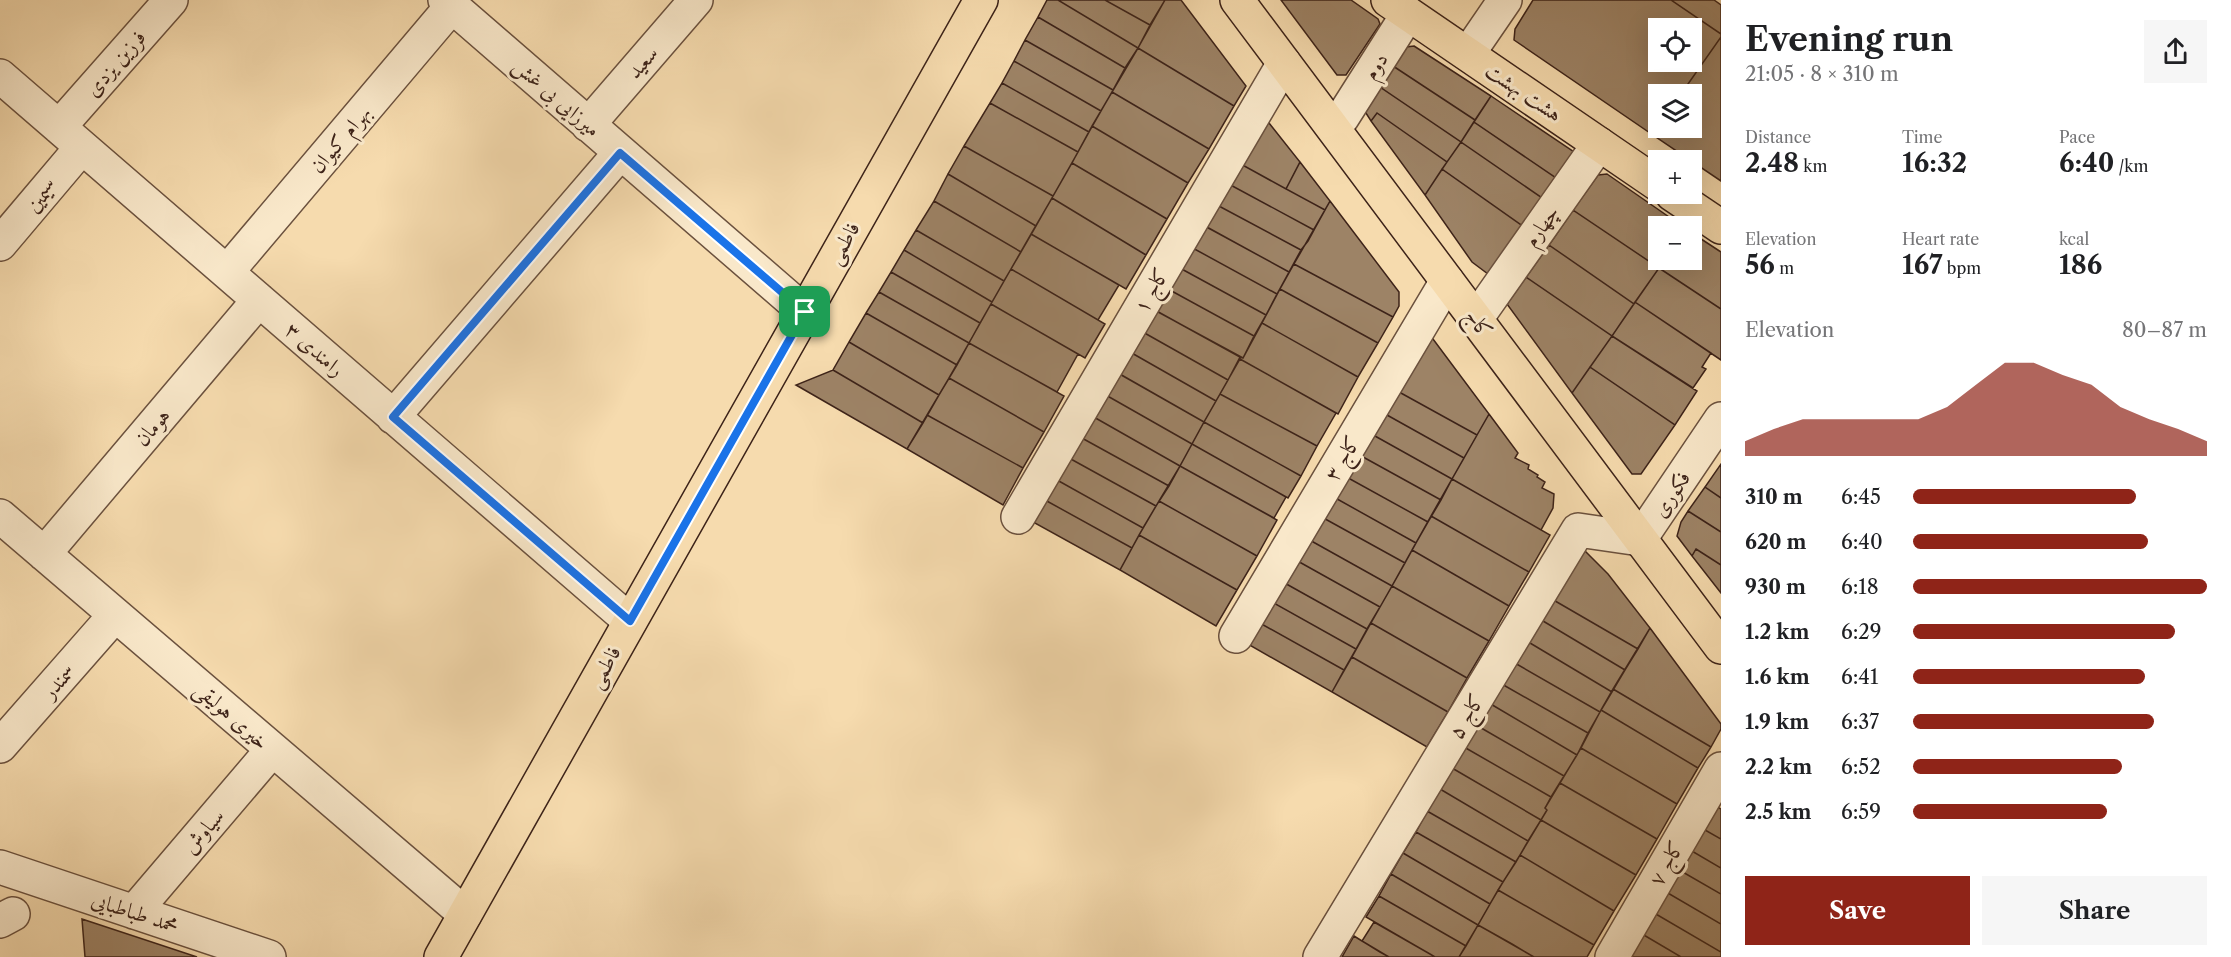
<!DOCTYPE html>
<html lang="en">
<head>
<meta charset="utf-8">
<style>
  body { margin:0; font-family:"Libre Caslon Text",Amiri,serif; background:#f6f6f6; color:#202124; height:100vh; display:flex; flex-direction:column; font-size:22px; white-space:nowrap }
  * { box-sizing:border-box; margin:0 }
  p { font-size:20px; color:#757577 }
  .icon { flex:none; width:33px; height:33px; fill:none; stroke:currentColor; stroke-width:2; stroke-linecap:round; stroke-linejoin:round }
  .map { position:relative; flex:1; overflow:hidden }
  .sheet { display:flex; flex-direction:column; background:#fff; width:510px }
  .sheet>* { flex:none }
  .buttons { position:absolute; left:1648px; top:18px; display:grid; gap:12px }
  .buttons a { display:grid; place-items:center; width:54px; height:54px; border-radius:0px; background:#fff; box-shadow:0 6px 24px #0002; font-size:30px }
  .pin { position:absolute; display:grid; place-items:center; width:51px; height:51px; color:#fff; margin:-26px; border-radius:12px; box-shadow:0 3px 9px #0006 }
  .round { display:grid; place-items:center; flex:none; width:63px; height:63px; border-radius:0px; background:#f6f6f6 }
  .overview { display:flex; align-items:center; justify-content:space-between; height:102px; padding:0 24px }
  h1 { font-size:33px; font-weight:800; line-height:45px }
  .metrics { display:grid; grid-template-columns:repeat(3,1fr); gap:9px; height:102px; padding:6px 24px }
  .metrics div { display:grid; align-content:center }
  .metrics b { font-size:26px; font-weight:800 }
  .metrics small { font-size:16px; font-weight:400 }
  .metrics p { font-size:16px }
  .chart { height:168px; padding:12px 24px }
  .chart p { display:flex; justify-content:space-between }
  .chart svg { width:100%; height:108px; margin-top:6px; fill:#8f2418; opacity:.7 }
  .cta { display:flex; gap:12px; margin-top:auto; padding:12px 24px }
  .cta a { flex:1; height:69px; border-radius:0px; background:#8f2418; color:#fff; font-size:24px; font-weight:800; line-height:69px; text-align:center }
  .cta a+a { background:#f6f6f6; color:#202124 }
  ul { padding:0 24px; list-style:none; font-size:20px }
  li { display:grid; grid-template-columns:96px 72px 1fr; align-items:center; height:45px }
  li i { height:15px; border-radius:8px; background:#8f2418 }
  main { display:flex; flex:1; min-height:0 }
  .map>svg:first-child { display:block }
</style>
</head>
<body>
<main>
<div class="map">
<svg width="1721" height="957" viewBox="0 0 1721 957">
  <rect width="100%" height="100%" fill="#f6dbae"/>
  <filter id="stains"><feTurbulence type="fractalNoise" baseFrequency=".00333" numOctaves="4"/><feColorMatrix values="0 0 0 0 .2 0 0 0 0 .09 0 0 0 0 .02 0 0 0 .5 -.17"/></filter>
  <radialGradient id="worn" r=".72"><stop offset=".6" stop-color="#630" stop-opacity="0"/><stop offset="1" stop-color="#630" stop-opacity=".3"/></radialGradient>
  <!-- building -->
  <path fill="#9d8366" stroke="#3d2319" stroke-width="1.5" fill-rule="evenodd" d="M 1047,0 L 1058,0 L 1138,48 L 1125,68 L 1038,17 Z
    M 1058,0 L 1105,0 L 1150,25 L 1138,48 Z
    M 1105,0 L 1165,0 L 1150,25 Z
    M 1165,0 L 1181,0 L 1246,86 L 1234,106 L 1138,48 Z
    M 1281,0 L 1351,0 L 1378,19 L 1380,24 L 1346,75 L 1337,75 Z
    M 1533,0 L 1671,0 L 1718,32 L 1721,34 L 1721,37 L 1681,94 L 1659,94 L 1659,127 L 1653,135 L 1514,40 L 1515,29 ZM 1659,28 L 1692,28 L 1692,62 L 1659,62 Z
    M 1671,0 L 1714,0 L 1721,5 L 1721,34 Z
    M 1038,17 L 1125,68 L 1113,90 L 1025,40 Z
    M 1721,37 L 1721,181 L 1653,135 L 1659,127 L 1692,128 L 1692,94 L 1681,94 Z
    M 1025,40 L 1113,90 L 1101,111 L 1014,61 Z
    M 1414,46 L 1491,96 L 1475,120 L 1393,66 L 1406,47 Z
    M 1138,48 L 1234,106 L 1209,149 L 1112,92 Z
    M 1014,61 L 1101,111 L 1089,132 L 1002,83 Z
    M 1393,66 L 1475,120 L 1461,142 L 1380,87 Z
    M 1002,83 L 1089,132 L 1078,152 L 990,103 Z
    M 1380,87 L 1461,142 L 1447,162 L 1377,113 L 1371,121 L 1364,110 Z
    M 1112,92 L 1209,149 L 1188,183 L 1092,126 Z
    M 1491,96 L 1577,154 L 1559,180 L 1474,122 Z
    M 990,103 L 1078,152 L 1053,196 L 964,146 Z
    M 1377,113 L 1447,162 L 1425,195 L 1371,121 Z
    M 1474,122 L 1559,180 L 1545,200 L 1461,142 Z
    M 1269,123 L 1300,162 L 1286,189 L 1237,162 L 1260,124 Z
    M 1092,126 L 1188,183 L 1167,219 L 1072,163 Z
    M 1461,142 L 1545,200 L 1524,227 L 1442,169 Z
    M 964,146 L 1053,196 L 1036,226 L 948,174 Z
    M 1237,162 L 1325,210 L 1314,230 L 1225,182 Z
    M 1300,162 L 1330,201 L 1325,210 L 1286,189 Z
    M 1072,163 L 1167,219 L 1146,255 L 1052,198 Z
    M 1442,169 L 1524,227 L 1488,274 L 1472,262 L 1425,195 Z
    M 948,174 L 1036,226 L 1021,252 L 934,201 Z
    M 1607,174 L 1682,226 L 1659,226 L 1659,260 L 1665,260 L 1659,268 L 1573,210 L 1598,175 Z
    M 1225,182 L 1314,230 L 1308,241 L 1301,250 L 1213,203 Z
    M 1052,198 L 1146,255 L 1126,289 L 1031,234 Z
    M 934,201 L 1021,252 L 1004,281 L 916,230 Z
    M 1330,201 L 1399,292 L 1399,306 L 1393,317 L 1294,264 Z
    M 1217,205 L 1301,250 L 1289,272 L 1205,226 Z
    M 1573,210 L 1659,268 L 1634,304 L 1549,245 Z
    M 1201,224 L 1289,272 L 1277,294 L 1189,246 Z
    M 916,230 L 1004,281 L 992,302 L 904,250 Z
    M 1692,233 L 1721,252 L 1721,309 L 1659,268 L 1665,260 L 1692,260 Z
    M 1031,234 L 1119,285 L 1098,320 L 1011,269 Z
    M 1549,245 L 1634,304 L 1612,336 L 1526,277 Z
    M 1189,246 L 1277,294 L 1266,315 L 1178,267 Z
    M 904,250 L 992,302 L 980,323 L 891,272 Z
    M 1294,264 L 1393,317 L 1378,343 L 1280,289 Z
    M 1178,267 L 1266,315 L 1254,336 L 1166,288 Z
    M 1659,268 L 1721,309 L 1721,360 L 1635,302 Z
    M 1011,269 L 1105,324 L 1085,358 L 991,304 Z
    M 891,272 L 980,323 L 969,343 L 879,292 Z
    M 1526,277 L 1612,336 L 1572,393 L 1507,304 Z
    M 1168,289 L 1254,336 L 1243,358 L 1156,311 Z
    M 1280,289 L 1378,343 L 1358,377 L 1262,323 Z
    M 879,292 L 969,343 L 957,365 L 866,313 Z
    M 1635,302 L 1711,353 L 1702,367 L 1706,369 L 1693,388 L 1612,336 Z
    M 991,304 L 1078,354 L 1057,392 L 969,343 Z
    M 1153,309 L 1240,357 L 1228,380 L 1141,331 Z
    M 866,313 L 957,365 L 939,395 L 849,342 Z
    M 1262,323 L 1358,377 L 1338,414 L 1240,359 L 1240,357 L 1243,358 Z
    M 1141,331 L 1228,380 L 1216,401 L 1130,352 Z
    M 1430,335 L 1489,414 L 1477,435 L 1390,387 Z
    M 1612,336 L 1697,391 L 1675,425 L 1590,367 Z
    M 849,342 L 939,395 L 923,423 L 833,370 Z
    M 969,343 L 1064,396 L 1044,432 L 949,378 Z
    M 1130,352 L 1216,401 L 1204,422 L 1118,373 Z
    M 1240,359 L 1336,413 L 1317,446 L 1220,394 Z
    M 1590,367 L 1675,425 L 1641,474 L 1632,474 L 1572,393 Z
    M 833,370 L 923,423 L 907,449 L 796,385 Z
    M 1116,372 L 1204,422 L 1192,444 L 1104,394 Z
    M 949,378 L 1044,432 L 1023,468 L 927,415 Z
    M 1390,387 L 1477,435 L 1464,458 L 1378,410 Z
    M 1104,394 L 1192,444 L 1180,466 L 1092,416 Z
    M 1220,394 L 1317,446 L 1301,476 L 1204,422 Z
    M 1378,410 L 1464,458 L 1452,479 L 1366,431 Z
    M 1489,414 L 1518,453 L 1515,458 L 1529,465 L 1528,469 L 1538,475 L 1537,477 L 1545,482 L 1542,488 L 1554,494 L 1553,508 L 1541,530 L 1452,479 Z
    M 927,415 L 1023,468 L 1003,505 L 907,449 Z
    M 1092,416 L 1180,466 L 1169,486 L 1080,437 Z
    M 1204,422 L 1301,476 L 1288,498 L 1192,444 Z
    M 1366,431 L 1452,479 L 1441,500 L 1354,452 Z
    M 1080,437 L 1169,486 L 1156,506 L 1069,458 Z
    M 1192,444 L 1286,497 L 1274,518 L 1180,466 Z
    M 1354,452 L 1441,500 L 1428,522 L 1341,474 Z
    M 1069,458 L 1156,506 L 1143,528 L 1057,480 Z
    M 1721,464 L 1721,498 L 1705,487 Z
    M 1180,466 L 1277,520 L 1257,556 L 1159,501 Z
    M 1341,474 L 1428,522 L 1416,543 L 1330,495 Z
    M 1452,479 L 1550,535 L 1529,572 L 1431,516 Z
    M 1057,480 L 1143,528 L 1132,548 L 1045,500 Z
    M 1705,487 L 1721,498 L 1721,532 L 1688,511 Z
    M 1330,495 L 1416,543 L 1405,563 L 1318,515 Z
    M 1045,500 L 1132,548 L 1120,570 L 1033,522 Z
    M 1159,501 L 1257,556 L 1237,590 L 1139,535 Z
    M 1688,511 L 1721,532 L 1721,565 L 1696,549 L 1692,556 L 1677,536 L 1681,522 Z
    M 1318,515 L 1405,563 L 1392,586 L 1306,538 Z
    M 1431,516 L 1529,572 L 1509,606 L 1412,550 Z
    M 1139,535 L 1237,590 L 1216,626 L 1120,570 Z
    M 1306,538 L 1392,586 L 1380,607 L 1294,559 Z
    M 1580,546 L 1608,574 L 1650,628 L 1638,649 L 1550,598 Z
    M 1696,549 L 1721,565 L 1721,593 L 1692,556 Z
    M 1412,550 L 1509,606 L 1489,641 L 1392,586 Z
    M 1294,559 L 1380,607 L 1367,629 L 1281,581 Z
    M 1281,581 L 1367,629 L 1356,649 L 1270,601 Z
    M 1392,586 L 1489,641 L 1467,678 L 1371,623 Z
    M 1550,598 L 1638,649 L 1625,670 L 1538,618 Z
    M 1270,601 L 1356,649 L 1344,670 L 1258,622 Z
    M 1538,618 L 1625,670 L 1612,692 L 1525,640 Z
    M 1258,622 L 1344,670 L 1332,692 L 1246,643 Z
    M 1371,623 L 1467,678 L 1448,712 L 1352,657 Z
    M 1650,628 L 1721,724 L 1721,729 L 1711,747 L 1613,689 Z
    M 1525,640 L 1612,692 L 1600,712 L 1513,662 Z
    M 1352,657 L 1448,712 L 1427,747 L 1332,692 Z
    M 1513,662 L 1600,712 L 1588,733 L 1500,683 Z
    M 1500,683 L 1588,733 L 1577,755 L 1489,703 Z
    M 1613,689 L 1711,747 L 1698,768 L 1601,710 Z
    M 1489,703 L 1577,755 L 1564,776 L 1476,725 Z
    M 1601,710 L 1698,768 L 1677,804 L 1581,748 Z
    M 1476,725 L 1564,776 L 1551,797 L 1464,747 Z
    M 1464,747 L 1551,797 L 1545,808 L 1547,810 L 1541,820 L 1452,768 Z
    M 1581,748 L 1677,804 L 1657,839 L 1560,783 Z
    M 1452,768 L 1541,820 L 1528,841 L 1440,789 Z
    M 1560,783 L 1657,839 L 1636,875 L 1541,820 L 1547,810 L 1545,808 Z
    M 1440,789 L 1528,841 L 1516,862 L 1427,811 Z
    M 1711,803 L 1721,809 L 1721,839 L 1698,826 Z
    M 1427,811 L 1516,862 L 1503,882 L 1416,832 Z
    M 1541,820 L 1636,875 L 1614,911 L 1520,855 Z
    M 1698,826 L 1721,839 L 1721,868 L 1685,847 Z
    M 1416,832 L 1503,882 L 1490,904 L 1403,853 Z
    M 1685,847 L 1721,868 L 1721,894 L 1674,867 Z
    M 1403,853 L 1490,904 L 1478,925 L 1391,874 Z
    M 1520,855 L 1614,911 L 1594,945 L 1498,890 Z
    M 1674,867 L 1721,894 L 1721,924 L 1661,889 Z
    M 1391,874 L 1478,925 L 1466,946 L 1379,896 Z
    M 1661,889 L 1721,924 L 1721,952 L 1649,910 Z
    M 1498,890 L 1594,945 L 1587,957 L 1534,957 L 1478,925 Z
    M 1379,896 L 1466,946 L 1459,957 L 1435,957 L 1366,917 Z
    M 1649,910 L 1721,952 L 1721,957 L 1681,957 L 1637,931 Z
    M 82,919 L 197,957 L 85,957 Z
    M 1374,922 L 1430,954 L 1435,957 L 1389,957 L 1380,952 L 1362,941 Z
    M 1478,925 L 1512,944 L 1534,957 L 1459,957 Z
    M 1637,931 L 1681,957 L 1631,957 L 1624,953 Z
    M 1354,936 L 1362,941 L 1389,957 L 1342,957 Z"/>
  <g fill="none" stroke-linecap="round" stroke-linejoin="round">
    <defs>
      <path id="minor" d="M 445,0 L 805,312
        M 1468,54 L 1505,0
        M 0,76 L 630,621
        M 1342,118 L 1408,14
        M 588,125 L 696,0
        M 59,127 L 171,0
        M 0,244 L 82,147
        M 227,272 L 452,6
        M 1483,309 L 1599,144
        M 393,417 L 620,153
        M 0,516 L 465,914
        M 1018,517 L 1284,63
        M 44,554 L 259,300
        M 1236,636 L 1447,281
        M 0,746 L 115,615
        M 0,867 L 269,957
        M 134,912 L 272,750
        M 0,921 L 13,914
        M 1320,957 L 1578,530 L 1640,539 L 1721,419
        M 1612,957 L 1721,769"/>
      <path id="major" d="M 1237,0 L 1721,647
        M 1388,0 L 1659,185
        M 1672,194 L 1721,227
        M 441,957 L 981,0"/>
    </defs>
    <!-- minor casing -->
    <use href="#minor" stroke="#6b513e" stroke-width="36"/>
    <!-- major casing -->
    <use href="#major" stroke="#3d2319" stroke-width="36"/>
    <!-- minor -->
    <use href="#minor" stroke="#f9e8ca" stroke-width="33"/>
    <!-- major -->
    <use href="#major" stroke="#f6dbae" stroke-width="33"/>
  </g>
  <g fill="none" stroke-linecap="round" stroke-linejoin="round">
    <defs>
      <path id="route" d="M 620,153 L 805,312 L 630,621 L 393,417 Z"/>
    </defs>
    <!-- route casing -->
    <use href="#route" stroke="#fff" stroke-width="12"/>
    <!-- route -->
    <use href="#route" stroke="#1a73e8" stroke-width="8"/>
  </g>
  <g text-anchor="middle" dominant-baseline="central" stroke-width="6" stroke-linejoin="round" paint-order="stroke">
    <!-- street labels -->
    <g font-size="21" fill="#3d2319" stroke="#f9e8ca">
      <text transform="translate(642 62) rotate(-49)">سعید</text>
      <text transform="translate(115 63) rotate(-49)">فرزین یزدی</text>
      <text transform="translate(1375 66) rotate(-58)">دوم</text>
      <text transform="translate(1524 92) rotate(34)">هشت بهشت</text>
      <text transform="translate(557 97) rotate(41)">میرزایی بی غش</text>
      <text transform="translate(340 139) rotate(-50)">بهرام کیوان</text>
      <text transform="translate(41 195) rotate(-50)">سیمین</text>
      <text transform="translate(1541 226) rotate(-55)">چهارم</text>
      <text transform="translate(843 243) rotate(-61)">فاطمی</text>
      <text transform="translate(1151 290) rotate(-60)">کاج ۱</text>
      <text transform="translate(1479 323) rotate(53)">کاج</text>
      <text transform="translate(315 349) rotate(41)">رامندی ۳</text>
      <text transform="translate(152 427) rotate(-50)">هومان</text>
      <text transform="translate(1342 458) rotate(-59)">کاج ۳</text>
      <text transform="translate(1671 494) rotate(-56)">فکوری</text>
      <text transform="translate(604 667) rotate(-61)">فاطمی</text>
      <text transform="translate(58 681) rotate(-49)">سمندر</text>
      <text transform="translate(232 715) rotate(41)">خیری هولیقی</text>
      <text transform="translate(1466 716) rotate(-59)">کاج ۵</text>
      <text transform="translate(203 831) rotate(-50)">سیاوش</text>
      <text transform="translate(1666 863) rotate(-60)">کاج ۷</text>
      <text transform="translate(135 912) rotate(18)">محمد طباطبایی</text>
    </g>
  </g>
  <rect width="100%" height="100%" filter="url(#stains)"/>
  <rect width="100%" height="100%" fill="url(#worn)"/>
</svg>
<div class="buttons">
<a><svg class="icon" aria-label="locate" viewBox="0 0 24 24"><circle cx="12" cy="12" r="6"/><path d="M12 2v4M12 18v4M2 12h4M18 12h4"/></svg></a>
<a><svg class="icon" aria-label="layers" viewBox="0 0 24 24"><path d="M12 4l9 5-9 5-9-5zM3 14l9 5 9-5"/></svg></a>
<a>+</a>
<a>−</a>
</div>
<div class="pin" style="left:805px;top:312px;background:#1e9e55"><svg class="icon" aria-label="arrive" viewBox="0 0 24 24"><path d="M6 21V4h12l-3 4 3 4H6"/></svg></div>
</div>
<section class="sheet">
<div class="overview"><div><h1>Evening run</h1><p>21:05 · 8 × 310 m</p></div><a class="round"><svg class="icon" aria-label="share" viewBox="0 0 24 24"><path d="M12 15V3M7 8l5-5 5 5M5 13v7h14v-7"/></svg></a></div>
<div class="metrics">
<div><p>Distance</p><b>2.48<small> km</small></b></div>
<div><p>Time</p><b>16:32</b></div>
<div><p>Pace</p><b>6:40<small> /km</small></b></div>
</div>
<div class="metrics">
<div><p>Elevation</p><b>56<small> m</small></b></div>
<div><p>Heart rate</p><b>167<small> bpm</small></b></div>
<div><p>kcal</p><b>186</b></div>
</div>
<div class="chart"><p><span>Elevation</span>80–87 m</p>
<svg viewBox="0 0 160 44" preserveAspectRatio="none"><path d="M0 44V38L10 33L20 29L30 29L40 29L50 29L60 29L70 24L80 15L90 6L100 6L110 11L120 15L130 24L140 29L150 33L160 38V44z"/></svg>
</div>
<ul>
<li><b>310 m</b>6:45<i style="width:76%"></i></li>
<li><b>620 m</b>6:40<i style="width:80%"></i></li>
<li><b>930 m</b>6:18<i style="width:100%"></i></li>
<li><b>1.2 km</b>6:29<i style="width:89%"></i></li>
<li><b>1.6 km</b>6:41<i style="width:79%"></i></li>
<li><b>1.9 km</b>6:37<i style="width:82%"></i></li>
<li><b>2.2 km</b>6:52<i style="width:71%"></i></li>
<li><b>2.5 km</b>6:59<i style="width:66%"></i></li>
</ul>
<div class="cta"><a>Save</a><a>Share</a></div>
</section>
</main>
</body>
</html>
